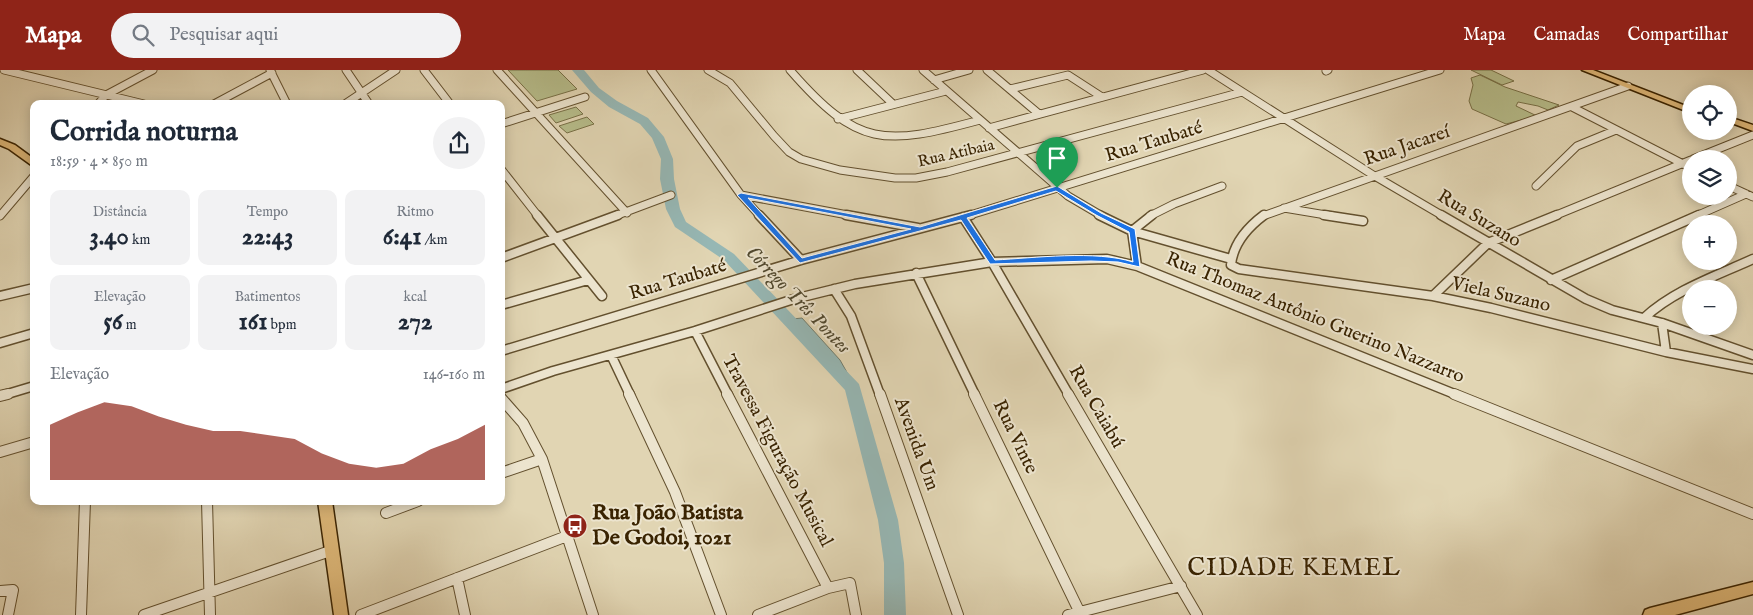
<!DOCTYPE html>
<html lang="pt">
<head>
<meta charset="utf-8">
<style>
  body { margin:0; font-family:"IM FELL English",serif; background:#f2f2f3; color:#1f2937; height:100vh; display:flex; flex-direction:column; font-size:19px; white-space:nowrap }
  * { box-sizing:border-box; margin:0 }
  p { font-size:16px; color:#747a83 }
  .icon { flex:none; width:28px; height:28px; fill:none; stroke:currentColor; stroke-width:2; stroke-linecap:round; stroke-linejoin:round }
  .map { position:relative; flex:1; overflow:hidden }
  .sheet { position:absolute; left:30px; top:30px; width:475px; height:405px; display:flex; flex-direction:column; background:#fff; border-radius:10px; box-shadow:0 2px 12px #0003 }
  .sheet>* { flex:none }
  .fabs { position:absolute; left:1682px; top:15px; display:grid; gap:10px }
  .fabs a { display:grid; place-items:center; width:55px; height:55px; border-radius:50%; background:#fff; box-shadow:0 2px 12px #0003; font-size:25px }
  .pin { position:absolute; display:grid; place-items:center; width:42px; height:42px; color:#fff; margin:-51px -21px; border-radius:50% 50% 50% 0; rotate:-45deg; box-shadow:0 0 5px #0007 }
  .pin .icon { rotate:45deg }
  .round { display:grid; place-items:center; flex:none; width:52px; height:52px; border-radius:26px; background:#f2f2f3 }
  .head { display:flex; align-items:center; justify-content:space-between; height:85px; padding:0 20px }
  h1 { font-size:28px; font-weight:700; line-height:38px }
  .metrics { display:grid; grid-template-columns:repeat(3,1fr); gap:8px; height:85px; padding:5px 20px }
  .metrics div { display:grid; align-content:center; border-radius:10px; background:#f2f2f3; text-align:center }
  .metrics b { font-size:25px; font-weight:700 }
  .metrics small { font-size:14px; font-weight:400 }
  .metrics p { font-size:14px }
  .chart { height:140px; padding:10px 20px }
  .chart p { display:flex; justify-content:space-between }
  .chart svg { width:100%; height:90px; margin-top:5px; fill:#8f2418; opacity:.7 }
  header { display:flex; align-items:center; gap:30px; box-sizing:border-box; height:70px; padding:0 25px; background:#8f2418; color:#fff }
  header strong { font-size:24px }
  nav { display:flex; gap:28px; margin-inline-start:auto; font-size:18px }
  .search { width:350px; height:45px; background:#f2f2f3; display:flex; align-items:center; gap:12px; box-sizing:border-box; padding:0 18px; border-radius:28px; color:#747a83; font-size:19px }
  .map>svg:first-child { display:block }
</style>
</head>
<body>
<header>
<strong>Mapa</strong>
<div class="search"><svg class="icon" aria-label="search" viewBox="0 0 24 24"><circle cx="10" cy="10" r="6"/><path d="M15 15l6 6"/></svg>Pesquisar aqui</div>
<nav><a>Mapa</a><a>Camadas</a><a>Compartilhar</a></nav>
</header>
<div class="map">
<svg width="1753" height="545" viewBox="0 0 1753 545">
  <rect width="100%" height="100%" fill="#e1d5b3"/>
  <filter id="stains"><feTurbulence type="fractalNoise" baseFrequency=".004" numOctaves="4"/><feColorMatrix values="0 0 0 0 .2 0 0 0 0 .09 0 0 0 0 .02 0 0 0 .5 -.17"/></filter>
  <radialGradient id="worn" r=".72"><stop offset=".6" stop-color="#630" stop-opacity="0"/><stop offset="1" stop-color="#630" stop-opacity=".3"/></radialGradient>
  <!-- green -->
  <path fill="#b6bc8a" stroke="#787046" d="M 508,0 L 558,0 L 577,19 L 537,31 Z
    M 1471,0 L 1491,0 L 1514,11 L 1502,15 Z
    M 1480,5 L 1505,17 L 1559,35 L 1548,40 L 1538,36 L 1518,32 L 1516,36 L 1537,46 L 1506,54 L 1472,39 L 1469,31 L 1473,15 L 1471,8 Z
    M 576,37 L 583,44 L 556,53 L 549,45 Z
    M 587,47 L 594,54 L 567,63 L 559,56 Z"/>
  <!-- water -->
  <path fill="#96b7b4" stroke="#717c6c" d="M 802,248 L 840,290 L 862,329 L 872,365 L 867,365 L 858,326 L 835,291 L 792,249 Z"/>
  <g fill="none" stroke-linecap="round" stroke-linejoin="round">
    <!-- river -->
    <path fill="#96b7b4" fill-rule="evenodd" d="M 572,0 L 584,0 L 599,18 L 617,31 L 648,48 L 664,67 L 673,89 L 674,109 L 680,139 L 686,152 L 734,184 L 859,314 L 898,450 L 904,493 L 906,545 L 884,545 L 884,493 L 878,450 L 845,320 L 724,190 L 675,157 L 666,139 L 660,109 L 661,89 L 652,68 L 640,54 L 609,37 L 591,22 Z"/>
    <defs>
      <path id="minor-far2" d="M 4,0 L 144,34
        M 270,0 L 287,34
        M 346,0 L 369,34
        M 424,0 L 450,34
        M 497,0 L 627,143
        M 651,0 L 741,125 L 760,146
        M 708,0 L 730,13 L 774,66 L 789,82 L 801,89 L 840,100 L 895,108 L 916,108 L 947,102 L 1242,22
        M 790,0 C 858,78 884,76 980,50
        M 857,0 L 893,34
        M 923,0 L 1068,126 L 1102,146
        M 987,0 L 1039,44
        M 1208,0 L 1373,105 L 1443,146
        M 1326,1 L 1328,0
        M 934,10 L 969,0
        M 1010,19 L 1068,5 L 1102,27
        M 98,34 L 106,25 L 153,0
        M 214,34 L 272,3
        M 345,34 L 396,0
        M 1572,37 L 1691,98
        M 838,49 L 946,21
        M 501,54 L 585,27
        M 989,58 L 1203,0
        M 1693,89 L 1753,65
        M 501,99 L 538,146
        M 1536,116 L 1577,76 L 1616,60
        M 1729,116 L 1753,127
        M 741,125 L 853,146
        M 1284,138 L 1332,146
        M 0,146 L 34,106
        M 615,146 L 671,125
        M 967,146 L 1440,0
        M 1150,146 L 1174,134 L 1222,116
        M 1263,146 L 1628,16
        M 1554,146 L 1691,90
        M 1696,146 L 1746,124"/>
      <path id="minor-far1" d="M 537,145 L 602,226
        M 759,145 L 801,190
        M 846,145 L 918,158
        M 1099,145 L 1132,161 L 1231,189
        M 1264,145 C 1248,157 1233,174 1231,195 L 1239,199 L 1433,226 L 1491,238 L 1666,282 L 1753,299
        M 1324,145 L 1363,151
        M 1441,145 L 1586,229 L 1612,240 L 1662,253 L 1753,285
        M 963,147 L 992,192 L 1069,325
        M 501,188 L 618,145
        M 1137,196 L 1132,161 L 1152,145
        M 916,203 L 975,325
        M 1551,210 L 1699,145
        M 834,219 L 851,246 L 880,325
        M 0,226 L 34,218
        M 1433,226 L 1488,173 L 1557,145
        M 501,235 L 588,210
        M 1644,248 C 1674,220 1716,206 1753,189
        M 1662,253 L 1666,282
        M 695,261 L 728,325
        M 0,273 L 34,263
        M 501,281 L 801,190 L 971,145
        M 611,285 L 630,325
        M 501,319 L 553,301 L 695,261 L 794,229 L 855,214 L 992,192 L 1107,189 L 1137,196 L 1457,325
        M 4,325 L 34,316"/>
      <path id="minor" d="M 629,324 L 675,422 L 721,545
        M 727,324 L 828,518
        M 880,324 L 958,545
        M 974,324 L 1081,545
        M 1068,324 L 1197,545
        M 1454,324 L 1753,444
        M 0,326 L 8,324
        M 501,328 L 523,353 L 542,389 L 593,545
        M 0,382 L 34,372
        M 501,403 L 542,389
        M 207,431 L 210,545
        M 386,443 L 418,431
        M 457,508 L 465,545
        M 0,521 L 13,520 L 8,545
        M 81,545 L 85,431
        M 144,545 L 333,480
        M 361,545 L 567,466
        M 758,545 L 828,518 L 850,513 L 856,545
        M 1068,545 L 1181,516"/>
      <path id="major" d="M 1582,0 L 1593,0 L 1691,38 L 1691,43 Z
        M 1729,47 L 1753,55 L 1753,61 L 1729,52 Z
        M 0,69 L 15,75 L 34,89 L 34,97 L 9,79 L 0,75 Z
        M 318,431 L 332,431 L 348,545 L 334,545 Z
        M 1753,512 L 1753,524 L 1675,545 L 1643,545 L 1645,540 L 1650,538 Z"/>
    </defs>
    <!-- minor-far2 casing -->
    <use href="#minor-far2" stroke="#63502e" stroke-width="9"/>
    <!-- minor-far1 casing -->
    <use href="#minor-far1" stroke="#63502e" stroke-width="11"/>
    <!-- minor casing -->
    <use href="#minor" stroke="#63502e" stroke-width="12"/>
    <!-- major casing -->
    <use href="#major" stroke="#392301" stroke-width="3"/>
    <!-- minor-far2 -->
    <use href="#minor-far2" stroke="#ece4ce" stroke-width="7"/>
    <!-- minor-far1 -->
    <use href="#minor-far1" stroke="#ece4ce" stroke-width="8"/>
    <!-- minor -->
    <use href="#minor" stroke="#ece4ce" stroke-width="10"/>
    <!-- major -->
    <use href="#major" fill="#e0ba7a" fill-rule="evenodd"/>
  </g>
  <!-- route -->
  <path fill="#1a73e8" stroke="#fff" fill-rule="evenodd" d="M 1057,116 L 1101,143 L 1135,159 L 1140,197 L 1118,192 L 1091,191 L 990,194 L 961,150 L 800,193 L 737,125 L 741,123 L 920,157 ZM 1056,121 L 1096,145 L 1129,162 L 1133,192 C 1096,180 1034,188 995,190 L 967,148 ZM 748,128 L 911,159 L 802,188 Z"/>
  <!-- icons -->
  <defs>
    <symbol id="bus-disc" viewBox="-11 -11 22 22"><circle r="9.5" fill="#8f2418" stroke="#ece4ce"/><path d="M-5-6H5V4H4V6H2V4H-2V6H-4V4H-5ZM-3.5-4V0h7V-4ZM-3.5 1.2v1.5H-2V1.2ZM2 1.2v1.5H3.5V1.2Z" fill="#fff"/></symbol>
  </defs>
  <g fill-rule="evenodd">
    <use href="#bus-disc" x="561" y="442" width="28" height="28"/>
  </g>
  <g text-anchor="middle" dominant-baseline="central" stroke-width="4" stroke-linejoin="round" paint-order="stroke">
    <!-- far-street labels -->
    <g font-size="16" fill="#392301" stroke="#ece4ce">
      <text transform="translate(956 84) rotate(-13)">Rua Atibaia</text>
    </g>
    <!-- street labels -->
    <g font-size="19" fill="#392301" stroke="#ece4ce">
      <text transform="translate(1154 72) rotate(-17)">Rua Taubaté</text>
      <text transform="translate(1407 76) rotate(-19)">Rua Jacareí</text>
      <text transform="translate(1479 149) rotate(31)">Rua Suzano</text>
      <text transform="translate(678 210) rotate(-17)">Rua Taubaté</text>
      <text transform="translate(1501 225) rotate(13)">Viela Suzano</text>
      <text transform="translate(1315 248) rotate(22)">Rua Thomaz Antônio Guerino Nazzarro</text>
      <text transform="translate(1096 337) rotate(60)">Rua Caiabú</text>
      <text transform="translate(1015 367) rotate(64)">Rua Vinte</text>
      <text transform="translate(916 374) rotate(70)">Avenida Um</text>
      <text transform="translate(777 381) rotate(62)">Travessa Figuração Musical</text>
    </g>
    <!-- water labels -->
    <g font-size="20" font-style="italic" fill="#50482e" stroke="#ece4ce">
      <text transform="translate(798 230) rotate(46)">Córrego Três Pontes</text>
    </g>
    <!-- near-poi labels -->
    <g font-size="22" font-weight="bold" fill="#392301" stroke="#ece4ce" text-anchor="start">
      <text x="592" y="443">Rua João Batista<tspan x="592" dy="25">De Godoi, 1021</tspan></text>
    </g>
    <!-- near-quarter labels -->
    <g font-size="25" letter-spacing="1" fill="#392301" stroke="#ece4ce">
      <text x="1294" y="498">CIDADE KEMEL</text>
    </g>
  </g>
  <rect width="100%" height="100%" filter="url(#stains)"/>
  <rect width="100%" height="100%" fill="url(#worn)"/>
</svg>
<div class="fabs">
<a><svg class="icon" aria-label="locate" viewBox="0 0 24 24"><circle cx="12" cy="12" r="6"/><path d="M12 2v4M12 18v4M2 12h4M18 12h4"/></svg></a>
<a><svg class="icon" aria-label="layers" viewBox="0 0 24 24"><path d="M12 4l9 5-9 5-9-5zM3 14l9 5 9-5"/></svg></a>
<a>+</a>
<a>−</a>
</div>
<div class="pin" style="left:1057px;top:118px;background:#1e9e55"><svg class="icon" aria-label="arrive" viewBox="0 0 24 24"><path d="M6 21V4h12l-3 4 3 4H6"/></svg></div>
<section class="sheet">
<div class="head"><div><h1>Corrida noturna</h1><p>18:59 · 4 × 850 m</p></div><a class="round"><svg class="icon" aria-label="share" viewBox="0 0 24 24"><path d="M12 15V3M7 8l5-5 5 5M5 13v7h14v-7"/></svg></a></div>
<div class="metrics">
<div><p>Distância</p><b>3.40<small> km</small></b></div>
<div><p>Tempo</p><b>22:43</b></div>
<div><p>Ritmo</p><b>6:41<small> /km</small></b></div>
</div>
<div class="metrics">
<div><p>Elevação</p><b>56<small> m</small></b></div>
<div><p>Batimentos</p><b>161<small> bpm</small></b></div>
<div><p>kcal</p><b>272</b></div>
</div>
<div class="chart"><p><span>Elevação</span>146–160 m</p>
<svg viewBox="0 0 160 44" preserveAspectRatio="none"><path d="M0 44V17L10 11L20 6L30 8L40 13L50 17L60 20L70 20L80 22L90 24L100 31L110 36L120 38L130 36L140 29L150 24L160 17V44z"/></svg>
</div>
</section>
</div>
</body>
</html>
